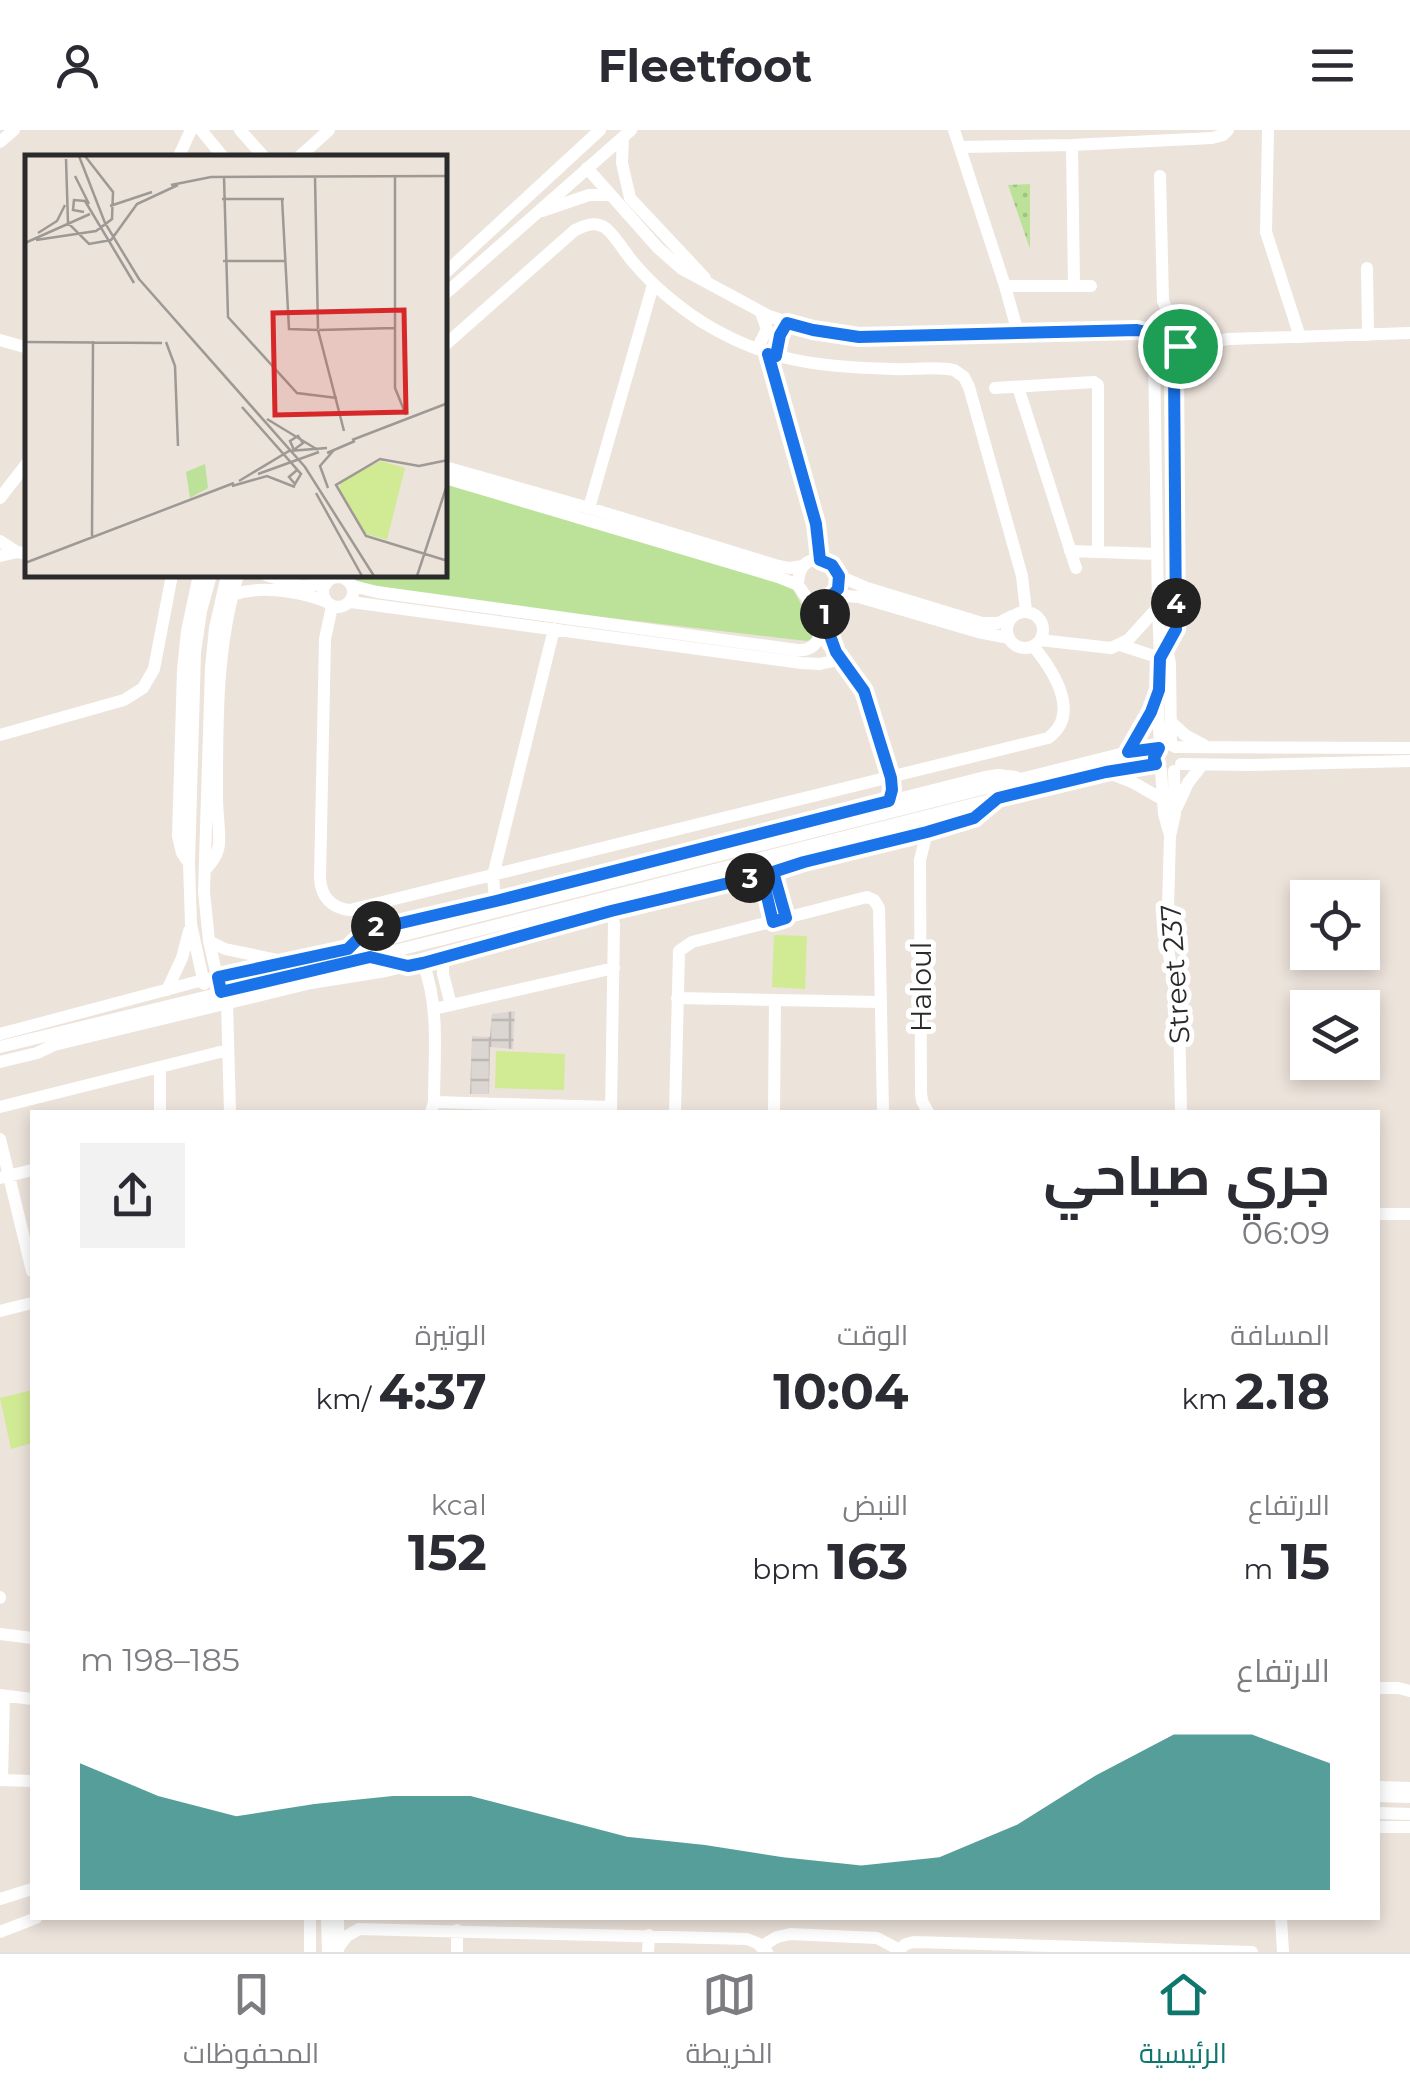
<!DOCTYPE html>
<html lang="ar">
<head>
<meta charset="utf-8">
<style>
  body { margin:0; font-family:Montserrat,Cairo,sans-serif; background:#f2f2f3; color:#2b2b33; direction:rtl; height:100vh; display:flex; flex-direction:column; font-size:38px; white-space:nowrap }
  * { box-sizing:border-box; margin:0 }
  p { font-size:32px; color:#7c7c81 }
  .icon { flex:none; width:55px; height:55px; fill:none; stroke:currentColor; stroke-width:2; stroke-linecap:round; stroke-linejoin:round }
  .map { position:relative; flex:1; overflow:hidden; direction:ltr }
  .drawer { position:absolute; left:30px; top:980px; width:1350px; height:810px; display:flex; flex-direction:column; background:#fff; border-radius:0px; box-shadow:0 5px 15px #0003; direction:rtl }
  .drawer>* { flex:none }
  .fabs { position:absolute; left:1290px; top:750px; display:grid; gap:20px }
  .fabs a { display:grid; place-items:center; width:90px; height:90px; border-radius:0px; background:#fff; box-shadow:0 5px 15px #0003; font-size:50px }
  .pin { position:absolute; display:grid; place-items:center; width:85px; height:85px; color:#fff; margin:-42px; border:5px solid #fff; border-radius:50%; box-shadow:0 2px 10px #0007 }
  .km { position:absolute; width:50px; height:50px; margin:-25px; border-radius:50%; background:#222; color:#fff; font-size:28px; line-height:50px; text-align:center }
  .round { display:grid; place-items:center; flex:none; width:105px; height:105px; border-radius:0px; background:#f2f2f3 }
  .summary { display:flex; align-items:center; justify-content:space-between; height:170px; padding:0 50px }
  h1 { font-size:55px; font-weight:700; line-height:75px }
  .figures { display:grid; grid-template-columns:repeat(3,1fr); gap:15px; height:170px; padding:10px 50px }
  .figures div { display:grid; align-content:center }
  .figures b { font-size:50px; font-weight:700 }
  .figures small { font-size:28px; font-weight:400 }
  .figures p { font-size:28px }
  .chart { height:280px; padding:20px 50px }
  .chart p { display:flex; justify-content:space-between }
  .chart svg { width:100%; height:180px; margin-top:10px; fill:#0f766e; opacity:.7 }
  header { display:flex; justify-content:space-between; align-items:center; height:130px; padding:0 50px; background:#fff; font-size:45px; font-weight:700 }
  .tabs { display:flex; justify-content:space-around; align-items:center; height:140px; border-top:2px solid #e1e1e2; background:#fff; font-size:28px; color:#7c7c81 }
  .tabs a { display:grid; justify-items:center; gap:5px }
  .tabs .current { color:#0f766e }
  .map>svg:first-child { display:block }
</style>
</head>
<body>
<header><svg class="icon" aria-label="menu" viewBox="0 0 24 24"><path d="M4 6h16M4 12h16M4 18h16"/></svg>Fleetfoot<svg class="icon" aria-label="person" viewBox="0 0 24 24"><circle cx="12" cy="8" r="4"/><path d="M4 21q1-7 8-7t8 7"/></svg></header>
<div class="map">
<svg width="1410" height="1822" viewBox="0 0 1410 1822">
  <defs>
    <pattern id="grass-dots" width="8" height="8" patternUnits="userSpaceOnUse" patternTransform="scale(2.5)"><rect width="8" height="8" fill="#bbe298"/><path d="M2 2h.1M6 6h.1" fill="none" stroke="#a1c283" stroke-width="1.8" stroke-linecap="round"/></pattern>
    <pattern id="plaza-grid" width="8" height="8" patternUnits="userSpaceOnUse" patternTransform="scale(2.5)"><rect width="8" height="8" fill="#dcd6d2"/><path d="M0 4h8M4 0v8" fill="none" stroke="#bdb8b4"/></pattern>
  </defs>
  <rect width="100%" height="100%" fill="#ece3db"/>
  <!-- grass -->
  <path fill="url(#grass-dots)" d="M 1030,54 L 1030,119 L 1008,55 Z"/>
  <!-- park -->
  <path fill="#bbe298" d="M 445,353 L 791,456 L 811,492 L 812,508 L 807,511 L 449,469 L 362,454 L 348,445 L 445,445 Z"/>
  <!-- pitch -->
  <path fill="#d1ea94" d="M 774,805 L 807,806 L 805,859 L 772,857 Z
    M 496,921 L 565,924 L 564,960 L 495,958 Z
    M 32,1260 L 32,1313 L 11,1319 L 0,1268 Z"/>
  <!-- plaza -->
  <path fill="url(#plaza-grid)" d="M 515,881 L 513,919 L 490,917 L 489,964 L 470,964 L 472,906 L 490,907 L 492,884 Z"/>
  <g fill="none" stroke-linecap="round" stroke-linejoin="round">
    <!-- minor -->
    <path stroke="#fff" stroke-width="12" d="M 201,0 L 224,28
      M 240,0 L 265,28
      M 954,0 L 1005,156 L 1018,203
      M 1268,0 L 1266,102 L 1300,207
      M 623,7 L 622,33 L 630,68 L 705,148
      M 0,12 L 14,0
      M 1072,15 L 1074,156
      M 960,17 L 1072,15 L 1212,8 L 1223,5 L 1228,0
      M 178,28 L 191,0
      M 298,28 L 329,0
      M 587,38 L 658,118 L 682,139 L 769,186 L 813,200 L 859,207 L 1137,200 C 1150,204 1151,210 1154,223 L 1158,477 L 1128,510 L 1111,518 L 1040,510
      M 1160,46 L 1163,171 L 1179,208 L 1179,216
      M 542,81 L 589,65 L 611,65
      M 1367,138 L 1368,205
      M 445,143 L 600,0
      M 1005,156 L 1091,156
      M 445,164 L 631,0
      M 0,210 L 28,218
      M 445,215 L 575,100 C 584,96 594,91 604,97 C 613,102 625,123 633,132 C 653,156 676,175 702,192 C 767,232 819,237 893,239 C 913,240 935,236 954,240 L 964,247 L 969,257 L 1022,446 L 1026,481
      M 757,219 L 767,199 L 761,183
      M 768,224 L 816,394 L 821,429
      M 776,227 L 780,205 L 787,193
      M 1018,257 L 1076,438
      M 995,258 L 1094,252 L 1098,255 L 1098,420
      M 445,337 L 589,378 L 775,435 L 789,438 L 803,436
      M 445,348 L 778,447 L 798,455
      M 0,368 L 28,332
      M 589,378 L 653,155
      M 0,411 L 17,422
      M 1070,421 L 1157,424
      M 0,426 L 17,422 L 28,424
      M 266,445 L 301,456 L 326,454
      M 839,446 L 867,458 L 982,493 L 998,493 L 1012,486
      M323 462a15 15 0 1 1 30 0a15 15 0 1 1-30 0Z
      M 353,456 L 377,462 L 797,520 C 810,521 817,515 821,503
      M 232,465 C 260,455 298,461 325,471
      M 834,465 L 859,467 L 978,502 L 1009,508
      M 810,470 C 818,472 825,472 832,466 C 862,440 799,405 798,455 L 813,477 L 827,514 L 847,535 L 864,561 L 891,647 L 892,660 L 889,671
      M 351,472 L 802,533 L 820,534 L 842,529
      M 332,476 L 325,509 L 320,748 C 321,767 331,778 350,780 L 1048,608 C 1082,584 1053,540 1033,516
      M1007 500a18 18 0 1 1 36 0a18 18 0 1 1-36 0Z
      M 1120,515 L 1160,528 L 1158,477
      M 1167,517 L 1170,534 L 1171,615
      M 1171,592 L 1185,605 L 1204,615
      M 0,605 L 124,570 L 143,558 L 154,539 L 172,445
      M 1161,616 C 1158,600 1155,539 1162,524 C 1167,513 1174,507 1176,494 L 1174,237 L 1179,216 L 1229,209 L 1410,203
      M 1175,617 L 1410,618
      M 1128,622 L 1141,602 L 1155,572
      M 1181,634 L 1252,635 L 1410,631
      M 1161,640 L 1164,684 L 1169,702
      M 1174,641 L 1175,684 L 1170,706 L 1167,812 L 1179,887 L 1181,982
      M 1109,643 L 1134,653 L 1162,669
      M 1177,677 L 1188,653 L 1202,635
      M 927,702 L 920,730 L 921,963 L 922,971 L 928,982
      M 189,733 L 182,723 L 178,706 L 183,540 L 187,501 L 199,445
      M 205,740 C 212,732 218,725 219,714 C 220,699 217,683 217,667 C 217,592 216,517 238,445
      M 773,743 L 786,788
      M 762,745 L 773,792
      M 495,771 L 493,746 L 554,499
      M 209,811 L 225,819 L 278,830
      M 348,819 L 363,804 L 377,796 L 397,794 L 480,775 L 985,647 L 998,645 L 1016,647
      M 443,827 L 443,844 L 451,875
      M 423,833 C 440,877 434,926 434,972 L 431,982
      M 204,854 L 191,794 L 189,733 L 195,522 L 201,481 L 211,445
      M 219,855 L 209,811 L 204,762 L 211,538 L 215,498 L 227,445
      M 167,860 L 182,828 L 189,801
      M 677,868 L 881,872
      M 227,873 L 230,982
      M 434,879 L 614,838
      M 0,904 L 203,850 L 348,819 L 1128,622 L 1159,618
      M 0,917 L 447,808 L 998,668 L 1106,642 L 1156,634
      M 0,932 L 37,923 L 54,915 L 311,853 L 386,841 L 471,821 L 611,781 L 773,743 L 804,732 L 931,701 L 974,688 L 993,673
      M 160,937 L 160,982
      M 434,972 L 611,977
      M 0,977 L 228,920
      M 611,982 L 614,794 L 611,781
      M 675,982 L 679,821 L 692,812 L 867,767 L 874,770 L 879,778 L 883,982
      M 774,982 L 775,870
      M 0,1009 L 32,1141
      M 0,1048 L 32,1040
      M 1378,1084 L 1410,1084
      M 0,1181 L 32,1173
      M 0,1467 L 0,1468
      M 0,1504 L 32,1508
      M 1378,1558 L 1398,1558 L 1410,1561
      M 0,1565 L 32,1569
      M 0,1650 L 32,1651
      M 2,1650 L 4,1566
      M 1378,1657 L 1410,1658
      M 1378,1666 L 1410,1667
      M 1378,1683 L 1410,1684
      M 1378,1697 L 1410,1697
      M 0,1769 L 32,1759
      M 327,1788 L 328,1822
      M 1281,1788 L 1283,1822
      M 0,1802 L 36,1788
      M 762,1816 L 777,1807 L 790,1804 L 877,1808 L 898,1819
      M 338,1818 L 347,1806 L 359,1799 L 747,1809 L 757,1813 L 767,1822
      M 338,1820 L 338,1788
      M 310,1822 L 310,1788
      M 457,1822 L 457,1800
      M 648,1822 L 649,1805
      M 896,1822 L 906,1814 L 914,1812 L 1252,1822"/>
  </g>
  <g fill="none" stroke-linecap="round" stroke-linejoin="round">
    <defs>
      <path id="route" d="M 787,193 L 813,200 L 859,207 L 1137,200 L 1146,202 L 1148,206 L 1176,204 L 1180,212 L 1174,237 L 1176,499 L 1160,528 L 1159,560 L 1151,582 L 1128,622 L 1159,618 L 1154,628 L 1156,634 L 1106,642 L 998,668 L 974,688 L 927,702 L 804,732 L 773,742 L 786,788 L 773,792 L 762,745 L 611,781 L 423,833 L 408,836 L 370,827 L 221,862 L 218,847 L 348,819 L 363,804 L 377,796 L 397,794 L 496,771 L 889,671 L 892,660 L 891,648 L 864,561 L 836,522 L 828,500 L 825,481 L 829,469 L 838,459 L 839,446 L 832,435 L 820,430 L 816,394 L 768,224 L 776,226 L 780,205 Z"/>
    </defs>
    <!-- route casing -->
    <use href="#route" stroke="#fff" stroke-width="20"/>
    <!-- route -->
    <use href="#route" stroke="#1a73e8" stroke-width="12"/>
  </g>
  <g text-anchor="middle" dominant-baseline="central" stroke-width="10" stroke-linejoin="round" paint-order="stroke">
    <!-- street labels -->
    <g font-size="28" fill="#2a2a2a" stroke="#fff">
      <text transform="translate(1175 844) rotate(-94)">Street 237</text>
      <text transform="translate(921 857) rotate(-90)">Haloul</text>
    </g>
  </g>
  <!-- overview -->
  <g transform="translate(25 25)">
    <rect width="422" height="422" fill="#ece3db"/>
    <path d="M 180,309 L 183,333 L 165,343 L 161,317 Z" fill="#bbe298"/>
    <path d="M 356,306 L 380,313 L 362,385 L 341,379 L 314,334 L 316,325 Z" fill="#d1ea94"/>
    <path fill="none" stroke="#9e9994" stroke-width="2.5" d="M 54,1 L 80,68 L 114,124 L 280,312 L 349,421M 41,4 L 43,68 L 64,89 L 86,85 L 112,49 L 153,30M 50,21 L 64,49M 199,22 L 203,162 L 272,238 L 312,243M 290,22 L 293,174M 370,22 L 370,233 L 381,260M 146,30 L 186,22 L 423,21M 257,43 L 264,174 L 293,175M 197,44 L 259,44M 85,51 L 127,37M 59,57 L 48,55 L 49,45 L 60,46 L 109,128M 13,78 L 32,66 L 40,50M 11,85 L 71,76 L 87,64 L 88,37 L 60,1M 0,88 L 65,59M 198,106 L 260,106M 293,175 L 319,276M 294,175 L 369,173M 0,187 L 137,188M 141,187 L 150,211 L 153,291M 217,252 L 276,319 L 270,329 L 264,322 L 272,315M 242,264 L 293,295M 327,285 L 423,248M 269,295 L 265,286 L 273,281 L 278,288 L 270,294M 302,298 L 330,286M 423,305 L 394,311 L 355,304 L 311,330 L 341,381 L 423,406M 233,319 L 294,297M 214,326 L 264,296 L 302,293M 207,331 L 242,321 L 270,332M 303,333 L 295,311 L 309,295M 291,338 L 337,421M 67,384 L 68,186M 0,408 L 209,328M 392,421 L 423,327"/>
    <path fill="#d62828" fill-opacity="0.15" stroke="#d62828" stroke-width="5" d="M 379,155 L 381,257 L 250,260 L 248,158 Z"/>
    <rect width="422" height="422" fill="none" stroke="#2a2a2a" stroke-width="5"/>
  </g>
</svg>
<div class="fabs">
<a><svg class="icon" aria-label="locate" viewBox="0 0 24 24"><circle cx="12" cy="12" r="6"/><path d="M12 2v4M12 18v4M2 12h4M18 12h4"/></svg></a>
<a><svg class="icon" aria-label="layers" viewBox="0 0 24 24"><path d="M12 4l9 5-9 5-9-5zM3 14l9 5 9-5"/></svg></a>
</div>
<div class="pin" style="left:1180px;top:216px;background:#1e9e55"><svg class="icon" aria-label="arrive" viewBox="0 0 24 24"><path d="M6 21V4h12l-3 4 3 4H6"/></svg></div>
<b class="km" style="left:825px;top:484px">1</b>
<b class="km" style="left:376px;top:796px">2</b>
<b class="km" style="left:750px;top:748px">3</b>
<b class="km" style="left:1176px;top:473px">4</b>
<section class="drawer">
<div class="summary"><div><h1>جري صباحي</h1><p>06:09</p></div><a class="round"><svg class="icon" aria-label="share" viewBox="0 0 24 24"><path d="M12 15V3M7 8l5-5 5 5M5 13v7h14v-7"/></svg></a></div>
<div class="figures">
<div><p>المسافة</p><b>2.18<small> km</small></b></div>
<div><p>الوقت</p><b>10:04</b></div>
<div><p>الوتيرة</p><b>4:37<small> /km</small></b></div>
</div>
<div class="figures">
<div><p>الارتفاع</p><b>15<small> m</small></b></div>
<div><p>النبض</p><b>163<small> bpm</small></b></div>
<div><p>kcal</p><b>152</b></div>
</div>
<div class="chart"><p><span>الارتفاع</span>185–198 m</p>
<svg viewBox="0 0 160 44" preserveAspectRatio="none"><path d="M0 44V13L10 21L20 26L30 23L40 21L50 21L60 26L70 31L80 33L90 36L100 38L110 36L120 28L130 16L140 6L150 6L160 13V44z"/></svg>
</div>
</section>
</div>
<nav class="tabs">
<a class="current"><svg class="icon" aria-label="home" viewBox="0 0 24 24"><path d="M3 11l9-7 9 7M6 9v11h12V9"/></svg>الرئيسية</a>
<a><svg class="icon" aria-label="map" viewBox="0 0 24 24"><path d="M3 6l6-2 6 2 6-2v14l-6 2-6-2-6 2zM9 4v14M15 6v14"/></svg>الخريطة</a>
<a><svg class="icon" aria-label="saved" viewBox="0 0 24 24"><path d="M7 4h10v16l-5-4-5 4z"/></svg>المحفوظات</a>
</nav>
</body>
</html>
